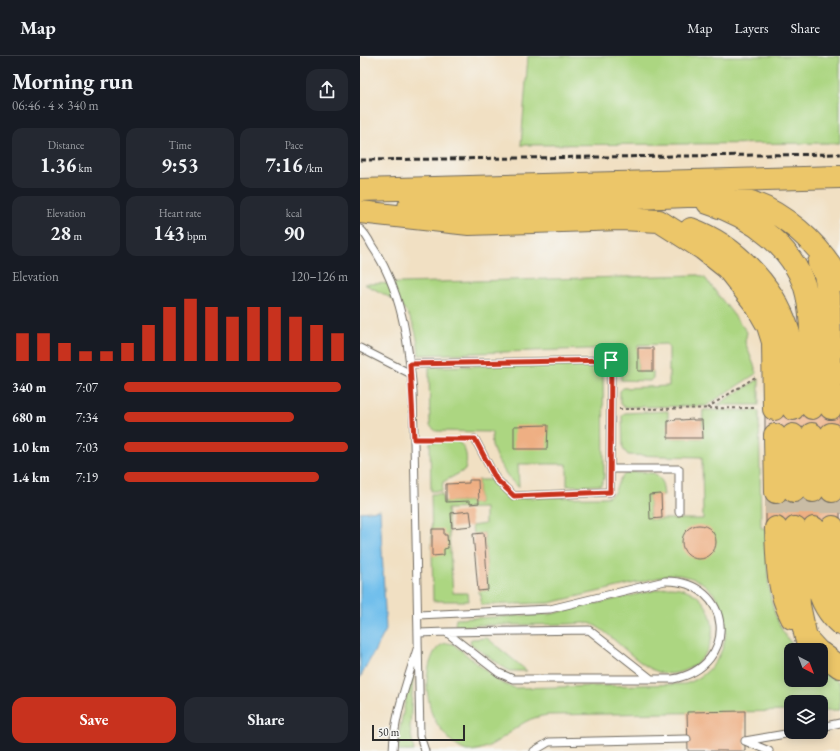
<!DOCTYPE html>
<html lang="en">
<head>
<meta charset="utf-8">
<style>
  body { margin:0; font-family:"EB Garamond",serif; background:#242831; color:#f1f3f6; height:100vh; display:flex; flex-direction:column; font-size:15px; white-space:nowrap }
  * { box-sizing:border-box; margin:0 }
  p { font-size:13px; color:#9ea1a6 }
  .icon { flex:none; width:22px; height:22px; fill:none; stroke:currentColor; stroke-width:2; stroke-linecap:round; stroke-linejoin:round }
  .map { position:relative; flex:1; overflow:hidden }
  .side { display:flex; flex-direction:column; background:#171b24; width:360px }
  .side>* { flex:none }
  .needle { width:26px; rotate:138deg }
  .buttons { position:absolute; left:424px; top:587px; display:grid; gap:8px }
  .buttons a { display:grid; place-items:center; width:44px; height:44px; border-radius:8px; background:#171b24; box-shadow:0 2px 10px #0003; font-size:20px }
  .scale { position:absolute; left:12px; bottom:10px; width:93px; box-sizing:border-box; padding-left:4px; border:2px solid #2b2b2b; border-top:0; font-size:11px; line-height:14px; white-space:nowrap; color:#2b2b2b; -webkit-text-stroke:3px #f6f6f2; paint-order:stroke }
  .pin { position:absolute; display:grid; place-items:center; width:34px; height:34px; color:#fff; margin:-17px; border-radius:8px; box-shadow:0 2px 6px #0006 }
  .round { display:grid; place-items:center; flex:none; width:42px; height:42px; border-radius:12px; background:#242831 }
  .head { display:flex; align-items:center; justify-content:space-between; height:68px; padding:0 12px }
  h1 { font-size:22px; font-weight:700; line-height:30px }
  .metrics { display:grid; grid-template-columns:repeat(3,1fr); gap:6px; height:68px; padding:4px 12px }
  .metrics div { display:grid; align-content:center; border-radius:10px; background:#242831; text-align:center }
  .metrics b { font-size:20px; font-weight:700 }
  .metrics small { font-size:11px; font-weight:400 }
  .metrics p { font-size:11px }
  .chart { height:112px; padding:8px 12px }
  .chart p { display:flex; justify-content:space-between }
  .chart svg { width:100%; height:72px; margin-top:4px; stroke:#c8321e; stroke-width:6 }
  .primary-button { display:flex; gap:8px; margin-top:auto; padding:8px 12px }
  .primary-button a { flex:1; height:46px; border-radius:12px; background:#c8321e; color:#fff; font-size:16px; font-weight:700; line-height:46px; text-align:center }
  .primary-button a+a { background:#242831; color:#f1f3f6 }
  ul { padding:0 12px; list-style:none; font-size:13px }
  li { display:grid; grid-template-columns:64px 48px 1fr; align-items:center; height:30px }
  li i { height:10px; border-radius:5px; background:#c8321e }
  header { display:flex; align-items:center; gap:24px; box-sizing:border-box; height:56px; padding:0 20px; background:#171b24; border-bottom:1px solid #363941 }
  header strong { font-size:19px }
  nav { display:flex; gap:22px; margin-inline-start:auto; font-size:14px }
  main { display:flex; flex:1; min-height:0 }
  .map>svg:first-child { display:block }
</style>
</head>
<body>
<header>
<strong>Map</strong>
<nav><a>Map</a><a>Layers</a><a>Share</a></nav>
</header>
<main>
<section class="side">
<div class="head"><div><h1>Morning run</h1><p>06:46 · 4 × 340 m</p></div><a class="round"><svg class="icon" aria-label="share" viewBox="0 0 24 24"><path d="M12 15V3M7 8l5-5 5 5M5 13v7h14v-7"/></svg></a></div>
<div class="metrics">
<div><p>Distance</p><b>1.36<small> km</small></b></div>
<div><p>Time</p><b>9:53</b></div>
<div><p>Pace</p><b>7:16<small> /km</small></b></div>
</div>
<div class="metrics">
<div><p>Elevation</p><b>28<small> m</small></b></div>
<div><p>Heart rate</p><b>143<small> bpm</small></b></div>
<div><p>kcal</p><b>90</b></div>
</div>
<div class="chart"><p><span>Elevation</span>120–126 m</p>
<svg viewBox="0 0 160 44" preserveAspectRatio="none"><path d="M5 44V27M15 44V27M25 44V33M35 44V38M45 44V38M55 44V33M65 44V22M75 44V11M85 44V6M95 44V11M105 44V17M115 44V11M125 44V11M135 44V17M145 44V22M155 44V27"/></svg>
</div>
<ul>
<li><b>340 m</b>7:07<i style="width:97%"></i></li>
<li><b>680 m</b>7:34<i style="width:76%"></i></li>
<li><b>1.0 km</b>7:03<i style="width:100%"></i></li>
<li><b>1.4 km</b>7:19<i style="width:87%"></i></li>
</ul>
<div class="primary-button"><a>Save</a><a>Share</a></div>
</section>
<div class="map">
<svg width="480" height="695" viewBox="0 0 480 695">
  <rect width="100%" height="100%" fill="#f6f6f2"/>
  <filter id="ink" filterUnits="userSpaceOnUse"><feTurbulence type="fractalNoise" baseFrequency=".025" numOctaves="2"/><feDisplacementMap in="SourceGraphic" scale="8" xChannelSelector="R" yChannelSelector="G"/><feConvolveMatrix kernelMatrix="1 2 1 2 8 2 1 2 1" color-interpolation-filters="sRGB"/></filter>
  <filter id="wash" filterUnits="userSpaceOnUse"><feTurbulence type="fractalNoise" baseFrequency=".012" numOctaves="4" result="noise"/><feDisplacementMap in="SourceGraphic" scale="16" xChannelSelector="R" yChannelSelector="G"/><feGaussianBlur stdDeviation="0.9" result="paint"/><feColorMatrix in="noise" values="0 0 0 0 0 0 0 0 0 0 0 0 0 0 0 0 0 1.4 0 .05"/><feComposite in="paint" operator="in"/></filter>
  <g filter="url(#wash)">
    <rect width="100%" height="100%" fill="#f1e0c3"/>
    <!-- green -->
    <path fill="#acd681" stroke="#6c8056" d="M 168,0 L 480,0 L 480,87 L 161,89 Z
      M 338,219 L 345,222 L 387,276 L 385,286 L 397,317 L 346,350 L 264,351 L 260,348 L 260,335 L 263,332 L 309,330 L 309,291 L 307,288 L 278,289 L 278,315 L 293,315 L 293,322 L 290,325 L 261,324 L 260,295 L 256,292 L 59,299 C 56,255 41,246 4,228 Z
      M 237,307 L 243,311 L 244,422 L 241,429 L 207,430 L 207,408 L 158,408 L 159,431 C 149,426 134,400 132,389 C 131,385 132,380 132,376 L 76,375 L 70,370 L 69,311 Z
      M 399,323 L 399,349 L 357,349 Z
      M 343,354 L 399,355 L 401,472 L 406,472 C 408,514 404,563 438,594 L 431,594 L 431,624 L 461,624 L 461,612 L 480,627 L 480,654 L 461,654 L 461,646 L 431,646 L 431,655 L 188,659 C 180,660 172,662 165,666 C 146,677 132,695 107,695 C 100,693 94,688 89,683 C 82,675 74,665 71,655 C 69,645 66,634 67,624 C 68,610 74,582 93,588 L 141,627 L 155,632 L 325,628 C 368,615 381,558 345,529 C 337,522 324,520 314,518 L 189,547 L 121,549 L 121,539 L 118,535 L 128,534 L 124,477 L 113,478 L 112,470 L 125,468 L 125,452 L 87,453 L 93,537 L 108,537 L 109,545 L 73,545 L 71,438 L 82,438 L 83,446 L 110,445 L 110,448 L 119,447 L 118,424 L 131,424 L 146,440 L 157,442 L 247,441 L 254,437 C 256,433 257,429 259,425 C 265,412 283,417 294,417 L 302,425 L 304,439 L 289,439 L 290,463 L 343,463 L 342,401 L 268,399 L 263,393 L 262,360 L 265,357 L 308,355 L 308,382 L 342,382 Z
      M 97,385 C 107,391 108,403 105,414 L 83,426 L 82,435 L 71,435 L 70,386 Z
      M 309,531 C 363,531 368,606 316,617 C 285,624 258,580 232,568 C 226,566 214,568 207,568 C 178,569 149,569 119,569 C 112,569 102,572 95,569 L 96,563 L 191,558 Z
      M 127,582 L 167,615 L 149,615 L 111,588 L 110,584 L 112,583 Z
      M 53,621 L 50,672 L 54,695 L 38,695 L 38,682 L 50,622 Z"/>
    <!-- water -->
    <path fill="#71bfec" stroke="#4e758c" d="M 20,454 L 26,574 L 0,622 L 0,456 Z"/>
    <g id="blocks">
      <!-- building -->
      <path fill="#eeaf83" d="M 278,292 L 293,292 L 293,315 L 278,315 Z
        M 480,352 L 480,378 L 405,379 L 405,353 Z
        M 315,363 L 321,363 L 321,364 L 333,363 L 333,364 L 342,364 L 343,382 L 308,382 L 308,365 L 316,364 Z
        M 188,369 L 187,393 L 154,393 L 154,370 Z
        M 109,424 L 118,424 L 119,447 L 110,448 L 110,445 L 86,446 L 86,428 L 109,427 Z
        M 480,435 L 480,471 L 406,472 L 406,436 Z
        M 301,438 L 302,462 L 290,463 L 289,439 Z
        M 110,455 L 112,470 L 92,472 L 91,457 Z
        M322 486a17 17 0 1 1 34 0a17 17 0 1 1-34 0Z
        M 72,473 L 84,473 L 84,479 L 87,479 L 88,492 L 84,493 L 84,499 L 72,500 Z
        M 124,477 L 128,534 L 118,535 L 113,478 Z
        M 385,655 L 385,695 L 328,695 L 327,656 Z"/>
    </g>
  </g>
  <g filter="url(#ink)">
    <use href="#blocks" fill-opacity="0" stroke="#706a60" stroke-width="1"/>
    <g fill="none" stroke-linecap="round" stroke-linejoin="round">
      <!-- trunk-tunnel -->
      <path stroke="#c9bca5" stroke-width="22" stroke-dasharray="22 11" stroke-linecap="butt" d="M 434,435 L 435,472
        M 453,435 L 454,472
        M 472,435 L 473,471
        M 416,436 L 416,472"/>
      <defs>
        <path id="service" d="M 0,173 C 5,177 9,184 12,190 C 42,234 48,285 53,336 L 60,680 L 65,695
          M 0,292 L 51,318
          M 50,308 L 251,304 L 250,436 L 154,440 L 136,423 L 115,383
          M 250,413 L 319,413 L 319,456
          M 58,559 L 190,553 L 305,525 C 373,524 381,610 313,623 L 153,623 L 139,617 L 86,576 L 59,577
          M 86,576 L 229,574 L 290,622
          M 461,671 L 480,667
          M 385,685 L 437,676
          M 385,685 L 409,695
          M 33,695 C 34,660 47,626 57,593
          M 174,695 L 189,686 L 327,683"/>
        <path id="trunk" d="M 0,134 L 480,121
          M 348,147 C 391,160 437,193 447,239 C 454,274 451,316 452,352
          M 49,151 L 353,139 C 362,140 371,141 380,143 C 421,152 461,189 480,225
          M 0,156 L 109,168 L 261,163 L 299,165 L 343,193 L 367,212 L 396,249 L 408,270 L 413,286 L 414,353
          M 331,173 C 378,190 420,236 431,285 C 435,301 432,335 433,353
          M 459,207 L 465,218 L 469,240 L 471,352
          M 452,378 L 453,435
          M 471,378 L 472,435
          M 415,379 L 416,436
          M 433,379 L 434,435
          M 473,471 L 475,521 L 480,545
          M 416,472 C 417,504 417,534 432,562
          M 435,472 L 439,549 L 446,582 L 457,594
          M 454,472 C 455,506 451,543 480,568
          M 461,597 L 480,611"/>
      </defs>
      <!-- service casing -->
      <use href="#service" stroke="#706a60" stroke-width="9"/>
      <!-- trunk casing -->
      <use href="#trunk" stroke="#706a60" stroke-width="24"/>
      <!-- path -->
      <path stroke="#706a60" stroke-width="2" stroke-dasharray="3 3" stroke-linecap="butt" d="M 347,352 L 397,320
        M 259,353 L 397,352
        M 62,383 L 106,383"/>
      <!-- service -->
      <use href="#service" stroke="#fff" stroke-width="7"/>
      <!-- trunk -->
      <use href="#trunk" stroke="#ecc669" stroke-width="22"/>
      <!-- rail -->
      <path stroke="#2b2b2b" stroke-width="3" stroke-dasharray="6 3" stroke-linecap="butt" d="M 0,104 L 480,98"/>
    </g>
  </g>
  <g fill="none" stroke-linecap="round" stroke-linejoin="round" filter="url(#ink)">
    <defs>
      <path id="route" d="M 251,304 L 250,436 L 154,440 L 136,423 L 115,383 L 54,383 L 50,308 Z"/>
    </defs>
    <!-- route casing -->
    <use href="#route" stroke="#fff" stroke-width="8"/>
    <!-- route -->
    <use href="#route" stroke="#c8321e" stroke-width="5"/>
  </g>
</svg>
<div class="buttons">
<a><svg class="needle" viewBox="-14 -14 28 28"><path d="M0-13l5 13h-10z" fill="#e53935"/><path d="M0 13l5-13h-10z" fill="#9ea1a6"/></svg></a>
<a><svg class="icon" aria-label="layers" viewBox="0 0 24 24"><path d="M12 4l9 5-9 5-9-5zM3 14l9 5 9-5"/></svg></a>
</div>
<div class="scale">50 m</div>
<div class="pin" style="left:251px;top:304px;background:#1e9e55"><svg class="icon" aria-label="arrive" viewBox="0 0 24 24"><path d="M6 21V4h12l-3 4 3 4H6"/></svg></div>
</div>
</main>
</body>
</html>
